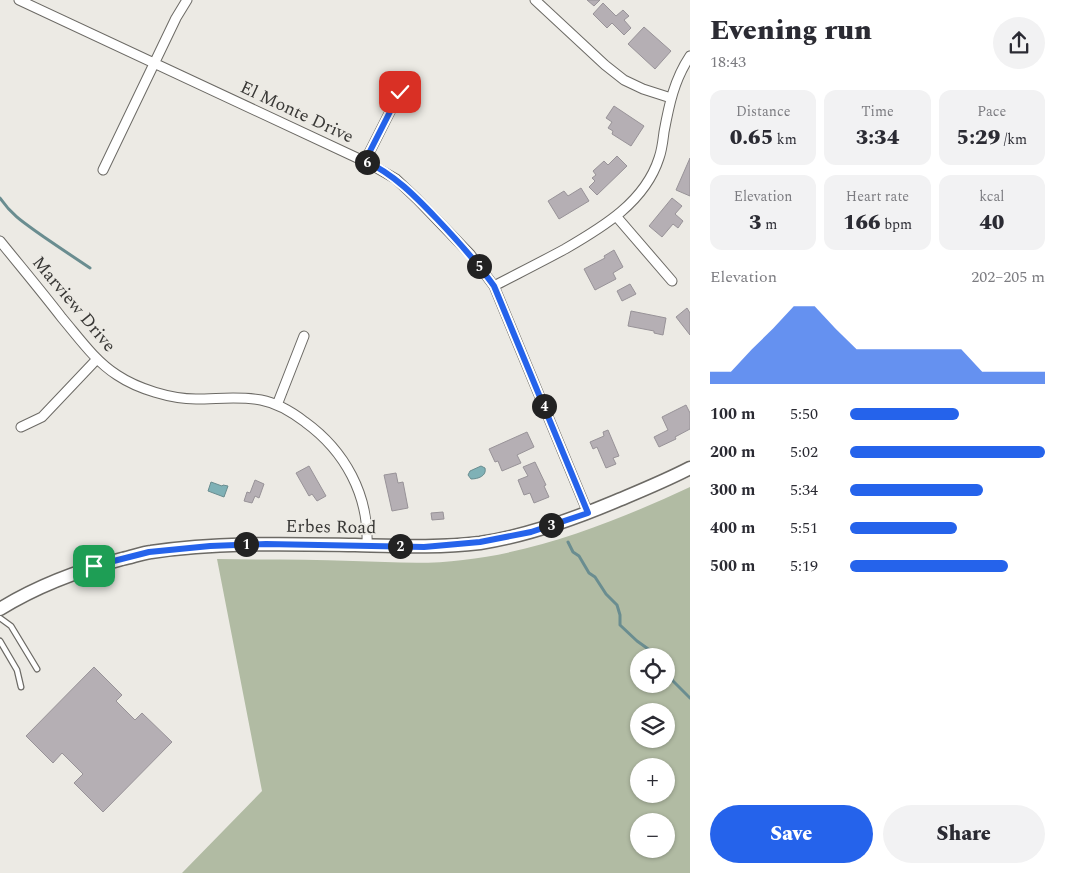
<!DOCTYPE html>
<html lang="en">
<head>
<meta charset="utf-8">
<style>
  body { margin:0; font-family:Spectral,serif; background:#f2f2f3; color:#2b2b33; height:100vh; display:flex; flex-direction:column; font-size:19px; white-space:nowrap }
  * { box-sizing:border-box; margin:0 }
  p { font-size:16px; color:#7c7c81 }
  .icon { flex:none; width:28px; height:28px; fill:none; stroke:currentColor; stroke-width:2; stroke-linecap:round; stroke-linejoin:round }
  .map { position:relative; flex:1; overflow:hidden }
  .drawer { display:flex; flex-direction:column; background:#fff; width:375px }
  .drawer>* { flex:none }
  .tools { position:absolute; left:630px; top:648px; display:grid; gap:10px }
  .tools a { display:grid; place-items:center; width:45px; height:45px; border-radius:50%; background:#fff; box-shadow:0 1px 4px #0004; font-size:25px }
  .pin { position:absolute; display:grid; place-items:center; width:42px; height:42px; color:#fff; margin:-21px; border-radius:10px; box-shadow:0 2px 8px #0006 }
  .km { position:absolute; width:25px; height:25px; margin:-12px; border-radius:50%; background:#222; color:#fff; font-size:14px; line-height:25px; text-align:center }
  .round { display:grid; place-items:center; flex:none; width:52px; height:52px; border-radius:26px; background:#f2f2f3 }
  .overview { display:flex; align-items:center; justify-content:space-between; height:85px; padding:0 20px }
  h1 { font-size:28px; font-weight:800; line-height:38px }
  .metrics { display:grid; grid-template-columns:repeat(3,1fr); gap:8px; height:85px; padding:5px 20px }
  .metrics div { display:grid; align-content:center; border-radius:12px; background:#f2f2f3; text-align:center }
  .metrics b { font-size:21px; font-weight:800 }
  .metrics small { font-size:14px; font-weight:400 }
  .metrics p { font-size:14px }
  .chart { height:140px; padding:10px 20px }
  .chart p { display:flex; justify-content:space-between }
  .chart svg { width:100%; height:90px; margin-top:5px; fill:#2563eb; opacity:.7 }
  .action { display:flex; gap:10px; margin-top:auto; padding:10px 20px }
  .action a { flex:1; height:58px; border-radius:30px; background:#2563eb; color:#fff; font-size:20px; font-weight:800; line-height:58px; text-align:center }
  .action a+a { background:#f2f2f3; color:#2b2b33 }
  ul { padding:0 20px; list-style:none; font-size:16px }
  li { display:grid; grid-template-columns:80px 60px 1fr; align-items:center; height:38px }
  li i { height:12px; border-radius:6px; background:#2563eb }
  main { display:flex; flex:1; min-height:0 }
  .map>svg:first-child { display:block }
</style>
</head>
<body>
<main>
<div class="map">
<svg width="690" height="873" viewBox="0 0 690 873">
  <rect width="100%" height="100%" fill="#eceae4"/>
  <!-- green -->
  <path fill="#b1bba3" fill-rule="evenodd" d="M 690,487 L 690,873 L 182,873 L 262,791 L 217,559 C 262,560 308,559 353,561 C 390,562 427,565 463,560 C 542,551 619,520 690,487 ZM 639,656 L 666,656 L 666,684 L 639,684 ZM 639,711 L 666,711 L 666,739 L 639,739 ZM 639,766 L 666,766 L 666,794 L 639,794 ZM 639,821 L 666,821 L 666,849 L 639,849 Z"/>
  <!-- water -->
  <path fill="#7fb1b6" stroke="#6a8d90" d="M 481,466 L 485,468 C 487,476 478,479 471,479 L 468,475 L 470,471 Z
    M 211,482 L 222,486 L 223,485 L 228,486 L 224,497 L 208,491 Z"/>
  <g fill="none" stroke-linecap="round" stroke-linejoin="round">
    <!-- stream -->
    <path stroke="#6a8d90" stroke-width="3" d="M 0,198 C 13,217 26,224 44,237 C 60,248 75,258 90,268
      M 568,542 L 573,552 L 579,556 L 589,573 L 595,577 L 606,594 L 617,605 L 620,615 L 620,625 L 637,641 L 658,656
      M 666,665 L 673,681 L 690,698"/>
  </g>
  <!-- building -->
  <path fill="#b5afb4" stroke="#989398" d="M 587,0 L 600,0 L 594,6 Z
    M 603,3 L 616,16 L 623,10 L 629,16 L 624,20 L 631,28 L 624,35 L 612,23 L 607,28 L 593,14 Z
    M 644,27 L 671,51 L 655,69 L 628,44 Z
    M 614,106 L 644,126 L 631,146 L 612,134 L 613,131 L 608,128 L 612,122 L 606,118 Z
    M 617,156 L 627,166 L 597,195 L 589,187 L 595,181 L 592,178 L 596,175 L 593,171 L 604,161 L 608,165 Z
    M 690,158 L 690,196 L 676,190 Z
    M 581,188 L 589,201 L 559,219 L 548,201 L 564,191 L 568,196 Z
    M 672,198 L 682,206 L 675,214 L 683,221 L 678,228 L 673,224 L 662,237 L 649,226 Z
    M 614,250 L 623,267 L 613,273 L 616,279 L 595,290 L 584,269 L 605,258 L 604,256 Z
    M 630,284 L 636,294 L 622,301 L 617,291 Z
    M 687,308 L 690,313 L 690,335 L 676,317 Z
    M 631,311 L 666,318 L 663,335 L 654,333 L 654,331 L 628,326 Z
    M 686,405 L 690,413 L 690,429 L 675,437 L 676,439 L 659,447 L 654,437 L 668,430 L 662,417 Z
    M 608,430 L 619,456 L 613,458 L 616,464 L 606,468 L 597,447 L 593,449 L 590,442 L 604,436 L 603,432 Z
    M 527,432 L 534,447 L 517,455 L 521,463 L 502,471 L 498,461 L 495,462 L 489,449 Z
    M 535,462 L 546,485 L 544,486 L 549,497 L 534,503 L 530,493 L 524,495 L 518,480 L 528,476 L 523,467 Z
    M 309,466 L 326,496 L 317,501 L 312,494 L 309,496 L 296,473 Z
    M 396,473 L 398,483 L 403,482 L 408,508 L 392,511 L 384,475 Z
    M 255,480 L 264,484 L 259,498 L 255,496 L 252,503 L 244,501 L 247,492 L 250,493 Z
    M 443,512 L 444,519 L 432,520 L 431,513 Z
    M 94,667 L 122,695 L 116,701 L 135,720 L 142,713 L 172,742 L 103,812 L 74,783 L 83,774 L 62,753 L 53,763 L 26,736 Z"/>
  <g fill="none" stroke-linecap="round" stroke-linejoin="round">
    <defs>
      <path id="lane" d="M 0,618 L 11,626 L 37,669
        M 0,641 L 17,670 L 21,687"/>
      <path id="street" d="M 19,0 L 368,163 L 396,179 L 417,199 L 470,254 L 494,286 L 588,513
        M 535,0 L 605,65 L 624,80 L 643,89 L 671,98
        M 365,161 L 400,92
        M 103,170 L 176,18 L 187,0
        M 616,216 L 672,281
        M 0,241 C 21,267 42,292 62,318 C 79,338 95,361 117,375 C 138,389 171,399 196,399 C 218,399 240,396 261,400 C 277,403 292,412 305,422 C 345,451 369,495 367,545
        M 494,286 C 517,274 541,262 565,249 C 603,227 645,202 659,158 C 662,150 663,140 664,132 C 669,105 674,80 690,56
        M 277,405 L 304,336
        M 21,427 L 42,417 L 97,359"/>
      <path id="secondary" d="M 0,609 C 37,586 80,570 122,559 C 132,557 142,553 151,552 C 219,542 287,544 355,545 C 397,546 439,548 480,543 C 526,536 571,520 614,502 C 640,491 665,481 690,468"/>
    </defs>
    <!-- lane casing -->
    <use href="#lane" stroke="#6c6a65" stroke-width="7"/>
    <!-- street casing -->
    <use href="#street" stroke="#6c6a65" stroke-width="11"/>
    <!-- secondary casing -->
    <use href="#secondary" stroke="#6c6a65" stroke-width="15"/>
    <!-- lane -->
    <use href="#lane" stroke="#fff" stroke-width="4.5"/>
    <!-- street -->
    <use href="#street" stroke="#fff" stroke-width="9"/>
    <!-- secondary -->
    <use href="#secondary" stroke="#fff" stroke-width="12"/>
  </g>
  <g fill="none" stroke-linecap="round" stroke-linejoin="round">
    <defs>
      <path id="route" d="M 94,566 L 149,552 L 210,546 L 266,544 L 424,547 L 480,542 L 531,532 L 588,513 L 494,286 C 476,261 458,241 437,219 C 416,197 394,174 365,161 L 400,92"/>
    </defs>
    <!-- route casing -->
    <use href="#route" stroke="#fff" stroke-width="10"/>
    <!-- route -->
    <use href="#route" stroke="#2563eb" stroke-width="6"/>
  </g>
  <g text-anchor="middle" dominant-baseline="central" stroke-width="4" stroke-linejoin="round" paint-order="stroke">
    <!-- street labels -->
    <g font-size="18" fill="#393836" stroke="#eceae4">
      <text transform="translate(297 112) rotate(25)">El Monte Drive</text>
      <text transform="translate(74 304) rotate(50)">Marview Drive</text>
      <text transform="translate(331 527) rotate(1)">Erbes Road</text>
    </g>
  </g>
</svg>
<div class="tools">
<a><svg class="icon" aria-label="locate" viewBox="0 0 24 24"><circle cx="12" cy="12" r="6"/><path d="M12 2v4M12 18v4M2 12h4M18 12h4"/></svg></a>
<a><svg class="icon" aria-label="layers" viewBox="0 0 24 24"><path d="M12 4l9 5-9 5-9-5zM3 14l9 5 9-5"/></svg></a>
<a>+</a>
<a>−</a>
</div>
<div class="pin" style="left:94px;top:566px;background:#1e9e55"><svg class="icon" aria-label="arrive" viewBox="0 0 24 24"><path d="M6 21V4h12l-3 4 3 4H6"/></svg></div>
<div class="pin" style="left:400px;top:92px;background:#d93025"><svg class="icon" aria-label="check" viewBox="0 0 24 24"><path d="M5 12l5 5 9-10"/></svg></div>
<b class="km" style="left:246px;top:544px">1</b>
<b class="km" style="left:400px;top:546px">2</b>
<b class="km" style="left:551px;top:525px">3</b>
<b class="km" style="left:544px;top:406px">4</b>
<b class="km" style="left:479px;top:266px">5</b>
<b class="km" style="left:367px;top:162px">6</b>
</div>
<section class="drawer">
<div class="overview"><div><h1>Evening run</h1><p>18:43</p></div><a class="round"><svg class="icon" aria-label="share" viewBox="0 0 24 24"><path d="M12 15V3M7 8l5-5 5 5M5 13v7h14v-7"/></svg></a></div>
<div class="metrics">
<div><p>Distance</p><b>0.65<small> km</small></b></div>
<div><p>Time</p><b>3:34</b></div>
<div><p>Pace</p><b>5:29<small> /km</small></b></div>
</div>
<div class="metrics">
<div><p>Elevation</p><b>3<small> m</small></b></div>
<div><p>Heart rate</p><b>166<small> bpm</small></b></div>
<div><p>kcal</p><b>40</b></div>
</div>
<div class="chart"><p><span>Elevation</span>202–205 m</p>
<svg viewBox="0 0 160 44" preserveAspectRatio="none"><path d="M0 44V38L10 38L20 27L30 17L40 6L50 6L60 17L70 27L80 27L90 27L100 27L110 27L120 27L130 38L140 38L150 38L160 38V44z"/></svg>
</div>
<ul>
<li><b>100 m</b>5:50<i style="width:56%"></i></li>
<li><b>200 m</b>5:02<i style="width:100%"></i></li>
<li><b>300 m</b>5:34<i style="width:68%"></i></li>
<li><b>400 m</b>5:51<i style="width:55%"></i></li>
<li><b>500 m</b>5:19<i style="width:81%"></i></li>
</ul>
<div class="action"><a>Save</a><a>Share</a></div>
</section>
</main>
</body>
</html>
